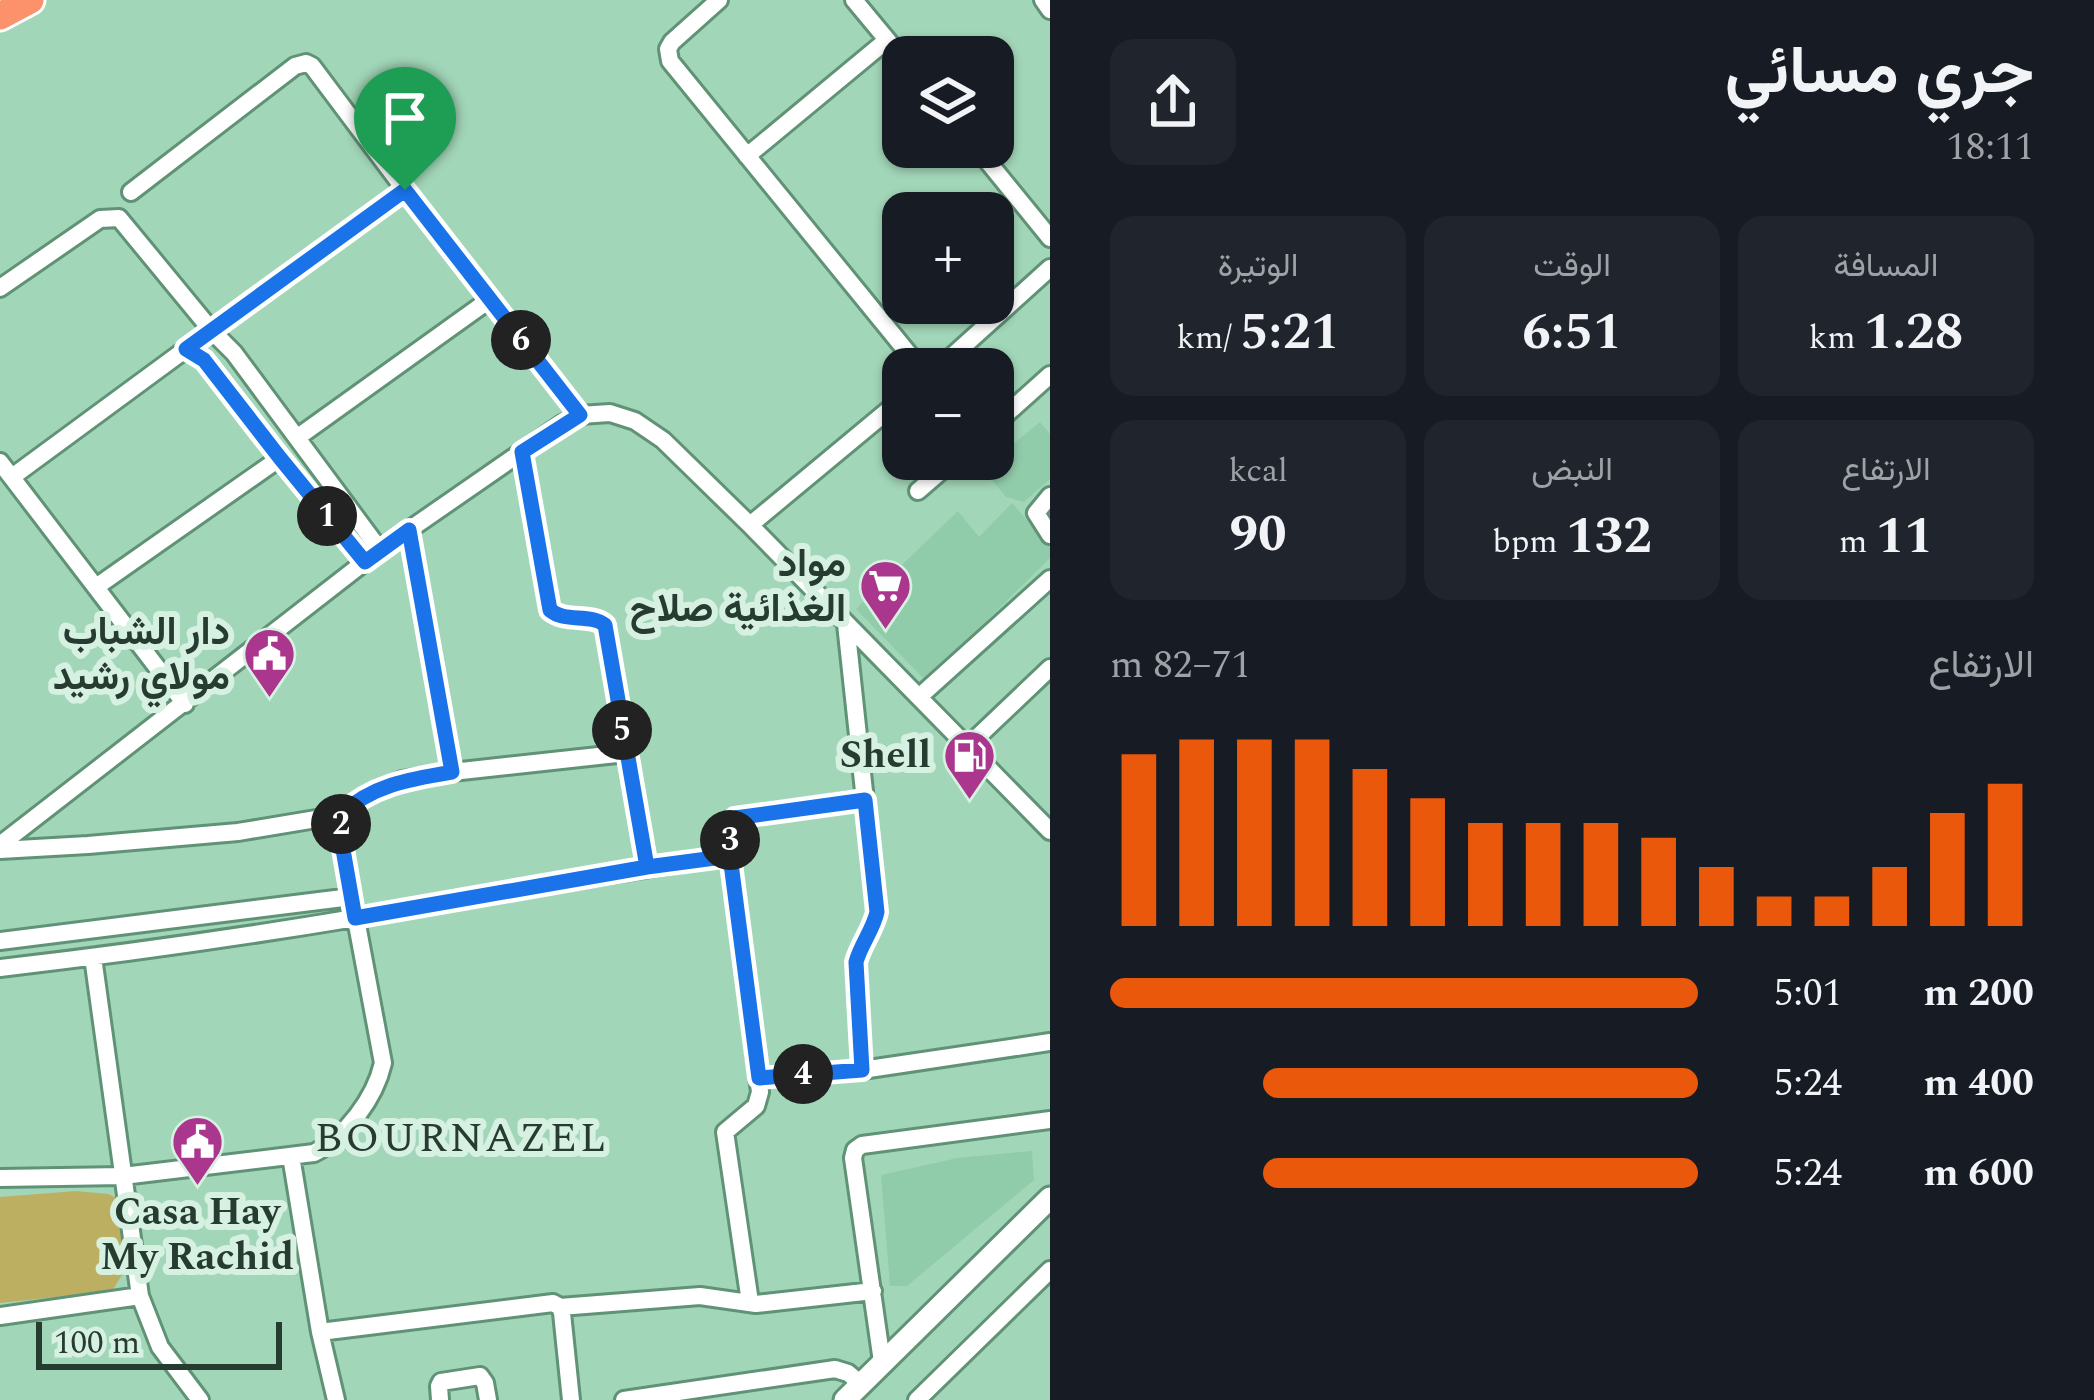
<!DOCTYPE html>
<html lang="ar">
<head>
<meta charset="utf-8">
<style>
  body { margin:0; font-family:Spectral,Vazirmatn,serif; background:#20242c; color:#f1f3f6; direction:rtl; height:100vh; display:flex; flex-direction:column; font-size:45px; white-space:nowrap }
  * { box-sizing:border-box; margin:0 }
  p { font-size:39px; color:#9ea1a6 }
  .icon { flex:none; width:66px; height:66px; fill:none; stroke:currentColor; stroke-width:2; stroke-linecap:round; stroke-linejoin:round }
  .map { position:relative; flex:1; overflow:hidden; direction:ltr }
  .details { display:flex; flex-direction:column; background:#171b24; width:1044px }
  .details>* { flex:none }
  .controls { position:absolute; left:882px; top:36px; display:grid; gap:24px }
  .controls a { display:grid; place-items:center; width:132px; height:132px; border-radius:24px; background:#171b24; box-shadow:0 3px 9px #0004; font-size:60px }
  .scale { position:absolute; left:36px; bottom:30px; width:246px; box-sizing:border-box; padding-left:12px; border:6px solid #273c30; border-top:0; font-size:33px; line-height:42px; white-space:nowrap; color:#273c30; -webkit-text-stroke:9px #d6f0e1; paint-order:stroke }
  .pin { position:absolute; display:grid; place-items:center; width:102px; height:102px; color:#fff; margin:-123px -51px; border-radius:50% 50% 50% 0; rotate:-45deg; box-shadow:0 0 12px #0007 }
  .pin .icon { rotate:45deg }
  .km { position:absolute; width:60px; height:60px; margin:-30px; border-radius:50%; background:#222; color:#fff; font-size:33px; line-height:60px; text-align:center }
  .round { display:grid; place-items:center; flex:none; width:126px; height:126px; border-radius:24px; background:#20242c }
  .summary { display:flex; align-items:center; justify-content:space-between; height:204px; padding:0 60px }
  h1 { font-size:66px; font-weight:700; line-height:90px }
  .figures { display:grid; grid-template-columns:repeat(3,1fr); gap:18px; height:204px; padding:12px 60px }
  .figures div { display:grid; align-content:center; border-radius:24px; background:#20242c; text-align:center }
  .figures b { font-size:51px; font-weight:700 }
  .figures small { font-size:33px; font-weight:400 }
  .figures p { font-size:33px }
  .chart { height:336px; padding:24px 60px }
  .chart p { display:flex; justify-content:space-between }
  .chart svg { width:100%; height:216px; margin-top:12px; stroke:#ea580c; stroke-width:6 }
  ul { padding:0 60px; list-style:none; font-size:39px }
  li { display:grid; grid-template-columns:192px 144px 1fr; align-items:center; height:90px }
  li i { height:30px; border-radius:15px; background:#ea580c }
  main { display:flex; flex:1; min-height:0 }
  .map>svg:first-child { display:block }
</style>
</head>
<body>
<main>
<section class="details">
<div class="summary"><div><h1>جري مسائي</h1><p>18:11</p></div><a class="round"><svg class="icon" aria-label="share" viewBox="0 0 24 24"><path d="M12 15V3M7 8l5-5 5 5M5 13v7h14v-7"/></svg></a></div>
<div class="figures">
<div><p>المسافة</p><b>1.28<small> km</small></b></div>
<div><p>الوقت</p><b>6:51</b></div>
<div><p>الوتيرة</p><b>5:21<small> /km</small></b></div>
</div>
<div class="figures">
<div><p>الارتفاع</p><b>11<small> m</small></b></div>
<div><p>النبض</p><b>132<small> bpm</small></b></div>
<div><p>kcal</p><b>90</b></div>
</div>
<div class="chart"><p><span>الارتفاع</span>71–82 m</p>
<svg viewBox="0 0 160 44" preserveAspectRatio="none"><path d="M5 44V9M15 44V6M25 44V6M35 44V6M45 44V12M55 44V18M65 44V23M75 44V23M85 44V23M95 44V26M105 44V32M115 44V38M125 44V38M135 44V32M145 44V21M155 44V15"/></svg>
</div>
<ul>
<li><b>200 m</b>5:01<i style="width:100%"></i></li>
<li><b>400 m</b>5:24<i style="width:74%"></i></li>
<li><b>600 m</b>5:24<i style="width:74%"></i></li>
</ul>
</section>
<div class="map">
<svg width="1050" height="1400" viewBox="0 0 1050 1400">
  <rect width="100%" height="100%" fill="#a2d6b8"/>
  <!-- built -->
  <path fill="#91ccaa" d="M 1040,422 L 1050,434 L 1050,479 L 1024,502 L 1006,497 L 983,469 Z
    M 1012,503 L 1050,547 L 1050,558 L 926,681 L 856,609 L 958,511 L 979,537 Z
    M 1032,1151 L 1034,1180 L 907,1286 L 890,1286 L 881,1175 L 957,1158 Z"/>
  <!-- green -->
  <path fill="#bdaf62" d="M 76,1191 L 108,1194 L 124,1201 L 130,1262 L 112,1291 L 0,1303 L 0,1197 Z"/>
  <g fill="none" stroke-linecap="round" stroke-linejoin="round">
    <defs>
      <path id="minor" d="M 719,0 L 672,42 L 668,49 L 670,61 L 921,369
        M 854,0 L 903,59
        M 1043,0 L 1050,10
        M 976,147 L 1050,238
        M 747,156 L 887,40
        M 131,192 L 295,66 L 306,63 L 312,66 L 405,190
        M 0,288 L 100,219 L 119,218 L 212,331 L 234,353 L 380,550
        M 186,349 L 405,190 L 580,415
        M 938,369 L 1050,268
        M 993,426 L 1050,375
        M 298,437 L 489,300
        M 522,453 L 550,610 C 565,623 590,613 605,625 L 647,867
        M 0,462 L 185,704
        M 12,477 L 186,349 L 204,360 L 280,458 L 365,562
        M 918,491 L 955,459
        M 1050,496 L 1036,513 L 1050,535
        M 750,525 L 903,398
        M 409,530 L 452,772
        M 96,587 L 280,458
        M 846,624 L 877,912 C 873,930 861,944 856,962 L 862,1070
        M 919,697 L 1050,579
        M 968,746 L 1050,668
        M 0,845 L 380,550 L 562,424 L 580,415 L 610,413 L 635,421 L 663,440 L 750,525 L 1050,831
        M 0,850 L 88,845 L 238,832 L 340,815 L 363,797 L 402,780 L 452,772 L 626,753
        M 0,941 L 351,897
        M 93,957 L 140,1296 L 160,1347 L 200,1400
        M 0,968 C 121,954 241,937 361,917 C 484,896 606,873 730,856
        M 759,1078 L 862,1070 L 1050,1042
        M 291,1156 L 320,1332 L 336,1400
        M 0,1178 L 123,1176 L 314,1153 C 346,1137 375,1098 383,1063 L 341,839 L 340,815
        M 750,1302 L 725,1132 L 756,1106 L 760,1092 L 730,856 L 731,825 L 735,818 L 865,799
        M 560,1307 L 700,1296 L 756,1304 L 873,1291
        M 0,1316 L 140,1296
        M 320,1332 L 553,1303 L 560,1307 L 562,1313 L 571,1400
        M 882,1362 L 853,1158 L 855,1150 L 862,1145 L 1050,1120
        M 440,1400 L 439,1386 L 441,1382 L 480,1376 L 485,1383 L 488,1400
        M 624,1400 L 835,1369 L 848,1373 L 861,1384
        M 917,1400 L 1050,1270"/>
      <path id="tertiary" d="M 845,1400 L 1050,1198"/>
      <path id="trunk" d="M 0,16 L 30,0"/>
    </defs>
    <!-- minor casing -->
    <use href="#minor" stroke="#609276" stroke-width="22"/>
    <!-- tertiary casing -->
    <use href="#tertiary" stroke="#609276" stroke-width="27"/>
    <!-- trunk casing -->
    <use href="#trunk" stroke="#fff" stroke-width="33"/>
    <!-- minor -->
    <use href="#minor" stroke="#fff" stroke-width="16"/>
    <!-- tertiary -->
    <use href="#tertiary" stroke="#fff" stroke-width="21"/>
    <!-- trunk -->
    <use href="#trunk" stroke="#fc926c" stroke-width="27"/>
  </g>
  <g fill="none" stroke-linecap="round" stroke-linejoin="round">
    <defs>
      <path id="route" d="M 405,190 L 186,349 L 204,360 L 280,458 L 365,562 L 409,530 L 452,772 C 410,779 372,785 340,815 L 341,838 L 355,918 L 647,867 L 730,856 L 730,825 L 735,818 L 865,800 L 877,912 C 873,930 861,944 856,962 L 862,1070 L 759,1078 L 730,856 L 647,867 L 605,625 C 590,613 565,623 550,610 L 522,452 L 580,415 L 405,190"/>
    </defs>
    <!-- route casing -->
    <use href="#route" stroke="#fff" stroke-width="24"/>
    <!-- route -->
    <use href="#route" stroke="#1a73e8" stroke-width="15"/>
  </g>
  <!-- icons -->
  <defs>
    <symbol id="supermarket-pin" viewBox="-11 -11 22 30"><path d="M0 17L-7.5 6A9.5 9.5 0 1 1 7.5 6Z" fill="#ab368e" stroke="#d6f0e1"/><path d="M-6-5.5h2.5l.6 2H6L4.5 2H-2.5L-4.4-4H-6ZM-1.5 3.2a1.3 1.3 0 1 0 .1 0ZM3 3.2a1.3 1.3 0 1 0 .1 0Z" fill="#fff"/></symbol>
    <symbol id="civic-pin" viewBox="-11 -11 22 30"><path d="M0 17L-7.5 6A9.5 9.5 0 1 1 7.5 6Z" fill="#ab368e" stroke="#d6f0e1"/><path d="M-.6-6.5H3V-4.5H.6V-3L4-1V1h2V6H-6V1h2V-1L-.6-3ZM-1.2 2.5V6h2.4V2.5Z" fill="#fff"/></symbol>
    <symbol id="fuel-pin" viewBox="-11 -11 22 30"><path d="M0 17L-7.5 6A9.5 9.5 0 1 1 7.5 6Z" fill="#ab368e" stroke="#d6f0e1"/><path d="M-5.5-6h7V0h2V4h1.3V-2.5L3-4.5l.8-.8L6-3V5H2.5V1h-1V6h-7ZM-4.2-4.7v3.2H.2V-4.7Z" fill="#fff"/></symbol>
  </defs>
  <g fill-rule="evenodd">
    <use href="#supermarket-pin" x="856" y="556" width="59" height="81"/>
    <use href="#civic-pin" x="240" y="624" width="59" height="81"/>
    <use href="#fuel-pin" x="940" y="726" width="59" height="81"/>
    <use href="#civic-pin" x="168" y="1112" width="59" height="81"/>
  </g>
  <g text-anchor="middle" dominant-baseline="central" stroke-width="12" stroke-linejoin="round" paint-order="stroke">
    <!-- poi labels -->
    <g font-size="39" font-weight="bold" fill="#273c30" stroke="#d6f0e1" text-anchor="end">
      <text x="846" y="564">مواد<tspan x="846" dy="45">الغذائية صلاح</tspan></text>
      <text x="230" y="632">دار الشباب<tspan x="230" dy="45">مولاي رشيد</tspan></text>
      <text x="931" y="755">Shell</text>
      <text x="197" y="1212" text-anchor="middle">Casa Hay<tspan x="197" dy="45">My Rachid</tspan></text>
    </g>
    <!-- neighbourhood labels -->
    <g font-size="42" letter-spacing="3" fill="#273c30" stroke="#d6f0e1">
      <text x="462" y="1138">BOURNAZEL</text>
    </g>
  </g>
</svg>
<div class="controls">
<a><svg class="icon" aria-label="layers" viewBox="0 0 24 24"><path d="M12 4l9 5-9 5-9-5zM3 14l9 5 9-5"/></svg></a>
<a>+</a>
<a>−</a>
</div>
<div class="scale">100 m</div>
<div class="pin" style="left:405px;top:190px;background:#1e9e55"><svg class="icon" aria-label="arrive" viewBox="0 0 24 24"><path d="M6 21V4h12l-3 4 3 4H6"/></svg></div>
<b class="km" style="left:327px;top:516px">1</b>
<b class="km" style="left:341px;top:824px">2</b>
<b class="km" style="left:730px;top:840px">3</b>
<b class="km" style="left:803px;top:1074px">4</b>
<b class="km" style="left:622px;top:730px">5</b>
<b class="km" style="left:521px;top:340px">6</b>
</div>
</main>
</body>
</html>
